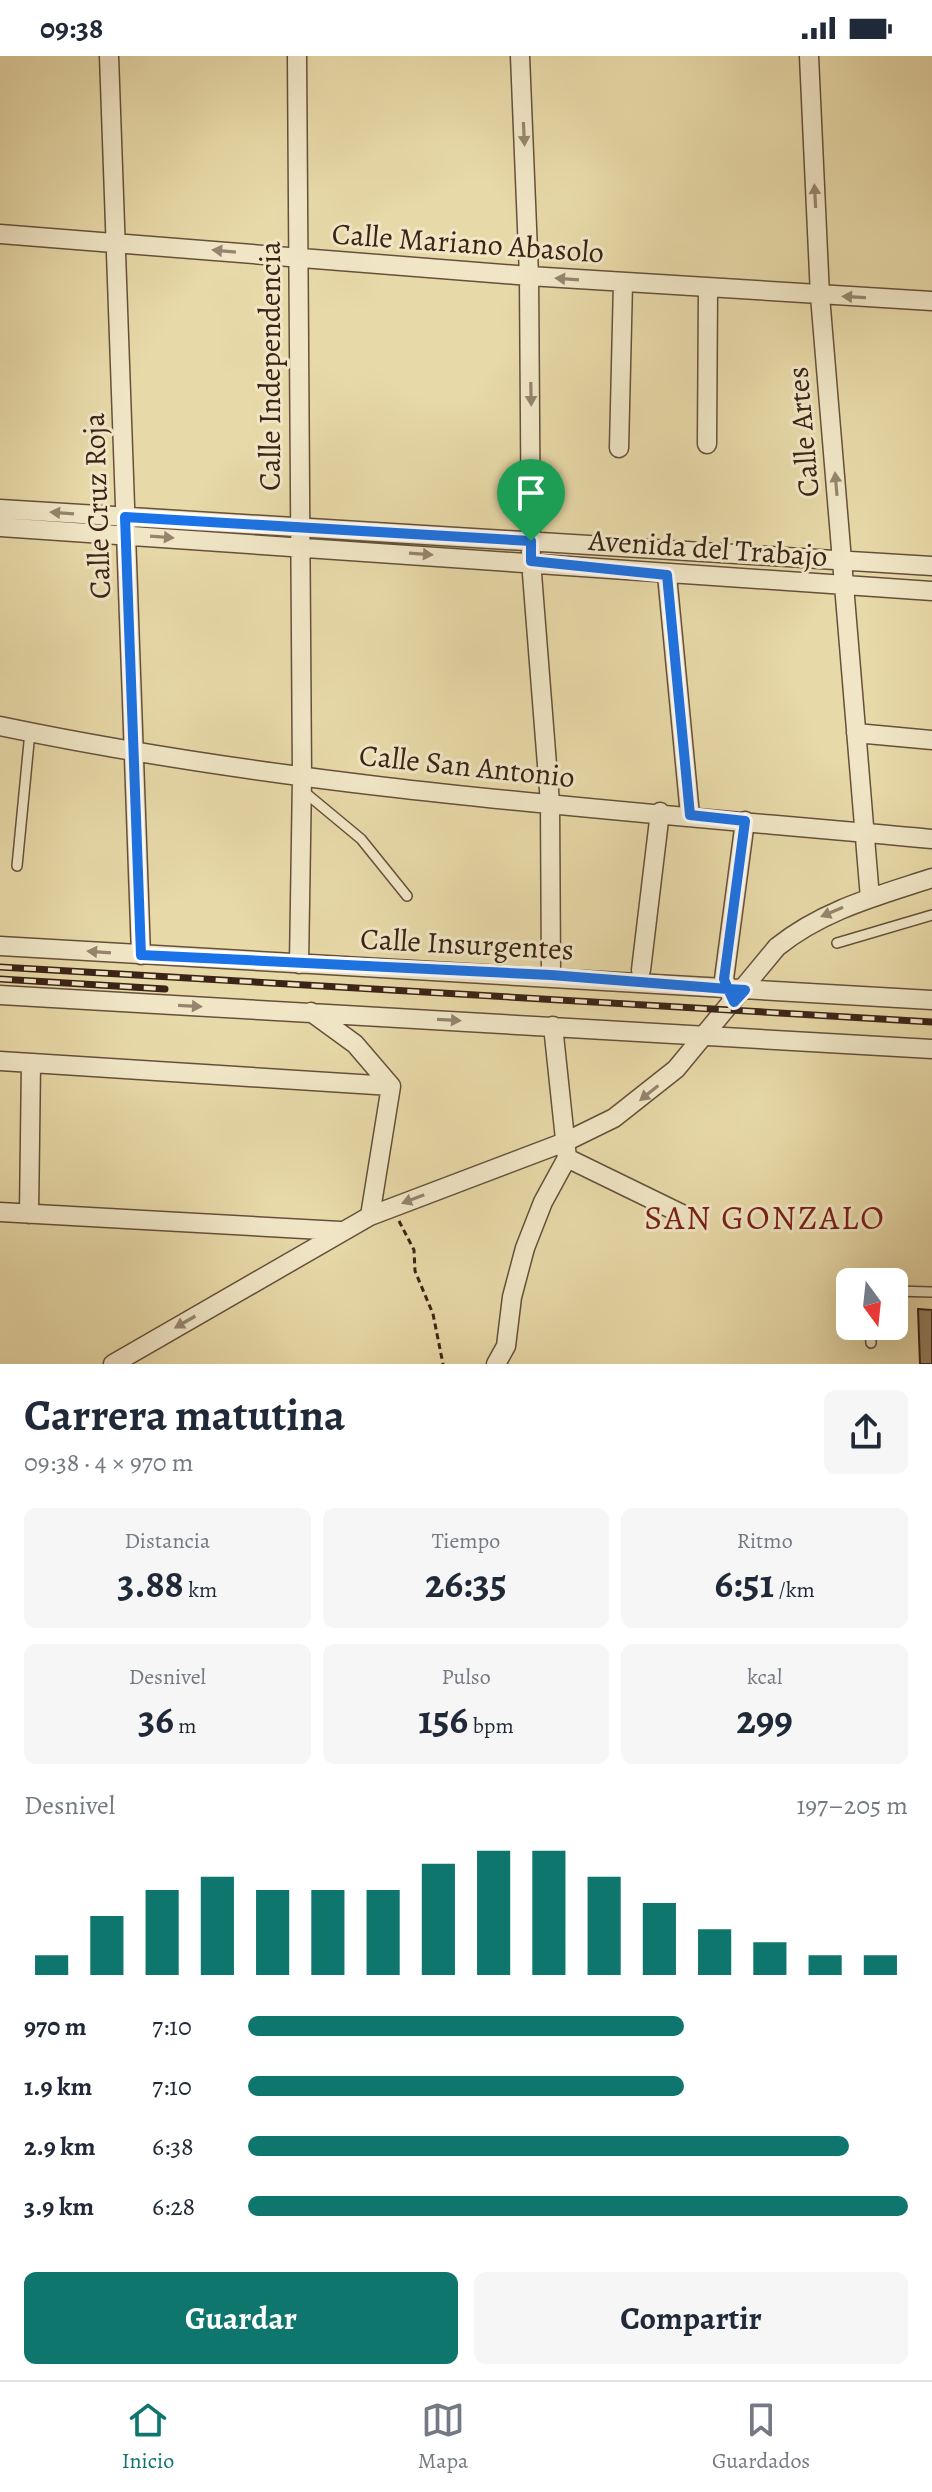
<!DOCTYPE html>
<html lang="es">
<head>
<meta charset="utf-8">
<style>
  body { margin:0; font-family:Alegreya,serif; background:#f6f6f7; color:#1f2937; height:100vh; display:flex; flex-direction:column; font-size:30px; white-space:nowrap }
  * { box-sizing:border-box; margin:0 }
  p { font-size:26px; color:#747a83 }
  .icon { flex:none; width:44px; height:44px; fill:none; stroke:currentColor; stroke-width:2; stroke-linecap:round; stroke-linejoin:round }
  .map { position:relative; height:1308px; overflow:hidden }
  .drawer { display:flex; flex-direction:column; background:#fff; flex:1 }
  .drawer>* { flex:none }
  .needle { width:52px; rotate:165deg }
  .controls { position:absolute; left:836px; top:1212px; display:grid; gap:16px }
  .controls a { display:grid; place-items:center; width:72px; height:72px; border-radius:12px; background:#fff; box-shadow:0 8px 32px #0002; font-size:40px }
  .pin { position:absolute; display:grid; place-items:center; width:68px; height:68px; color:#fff; margin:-82px -34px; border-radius:50% 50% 50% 0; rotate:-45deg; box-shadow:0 0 8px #0007 }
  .pin .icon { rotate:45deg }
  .round { display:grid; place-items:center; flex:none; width:84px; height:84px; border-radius:12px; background:#f6f6f7 }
  .overview { display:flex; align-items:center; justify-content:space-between; height:136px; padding:0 24px }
  h1 { font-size:44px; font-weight:700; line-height:60px }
  .metrics { display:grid; grid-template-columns:repeat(3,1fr); gap:12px; height:136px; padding:8px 24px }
  .metrics div { display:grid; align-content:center; border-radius:12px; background:#f6f6f7; text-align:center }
  .metrics b { font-size:40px; font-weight:700 }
  .metrics small { font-size:22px; font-weight:400 }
  .metrics p { font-size:22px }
  .chart { height:224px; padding:16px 24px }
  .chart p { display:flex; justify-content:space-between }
  .chart svg { width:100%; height:144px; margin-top:8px; stroke:#0f766e; stroke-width:6 }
  .primary-button { display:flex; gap:16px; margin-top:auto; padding:16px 24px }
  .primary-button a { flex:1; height:92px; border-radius:12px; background:#0f766e; color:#fff; font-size:32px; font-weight:700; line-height:92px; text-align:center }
  .primary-button a+a { background:#f6f6f7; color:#1f2937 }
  ul { padding:0 24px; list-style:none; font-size:26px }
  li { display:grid; grid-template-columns:128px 96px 1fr; align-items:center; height:60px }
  li i { height:20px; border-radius:10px; background:#0f766e }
  .status { display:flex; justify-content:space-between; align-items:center; height:56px; padding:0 40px; background:#fff; direction:ltr }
  .status svg { height:22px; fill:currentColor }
  .tabs { display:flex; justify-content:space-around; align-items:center; height:112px; border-top:2px solid #e0e1e3; background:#fff; font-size:22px; color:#747a83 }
  .tabs a { display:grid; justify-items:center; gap:4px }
  .tabs .current { color:#0f766e }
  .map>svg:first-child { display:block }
</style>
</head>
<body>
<div class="status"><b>09:38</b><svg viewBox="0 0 49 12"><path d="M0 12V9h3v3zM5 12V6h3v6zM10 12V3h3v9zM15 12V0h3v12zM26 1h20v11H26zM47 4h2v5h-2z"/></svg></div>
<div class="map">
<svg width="932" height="1308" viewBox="0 0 932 1308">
  <rect width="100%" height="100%" fill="#e8d9a8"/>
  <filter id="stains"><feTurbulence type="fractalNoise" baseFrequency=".0025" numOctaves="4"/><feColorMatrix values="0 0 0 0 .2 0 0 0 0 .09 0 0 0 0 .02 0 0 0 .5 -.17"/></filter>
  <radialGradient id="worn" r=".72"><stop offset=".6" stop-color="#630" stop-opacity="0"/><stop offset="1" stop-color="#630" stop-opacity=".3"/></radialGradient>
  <!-- building -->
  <path fill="#958262" stroke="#3b2317" stroke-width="2" d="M 918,1253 L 932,1254 L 932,1308 L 920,1308 Z"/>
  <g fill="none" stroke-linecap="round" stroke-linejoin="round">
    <defs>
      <path id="service" d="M 302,734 L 361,783 L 407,840
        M 17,810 L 30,676
        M 837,887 L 932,859
        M 894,1235 L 932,1236
        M 870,1270 L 871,1287"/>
      <path id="minor" d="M 109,0 L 141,899
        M 297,0 L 302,722 L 299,908
        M 520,0 L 529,220 L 531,505 L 550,747 L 551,919
        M 809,0 L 820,240 L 870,842
        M 0,178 L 529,220 L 932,245
        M 707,388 L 708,232
        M 619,392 L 623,227
        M 0,453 L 932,510
        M 0,471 L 932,535
        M 667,519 L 690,759
        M 0,670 C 306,734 621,754 932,783
        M 856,677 L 932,684
        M 0,890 L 932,944
        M 641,914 L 660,756
        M 0,939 L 932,993
        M 731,940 L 724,923 L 745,765
        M 311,956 L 355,988 L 391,1030 L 370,1160
        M 0,1005 L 391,1030
        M 567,1102 L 686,1160
        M 0,1156 L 340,1175
        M 29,1158 L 31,1007
        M 113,1308 L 370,1160 L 565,1086 L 614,1062 L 676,1013 L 777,891 C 823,854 877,840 932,822
        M 496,1308 L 506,1290 L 512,1241 L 525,1192 L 543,1146 L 567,1102 L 553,970"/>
    </defs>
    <!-- service casing -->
    <use href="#service" stroke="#66503b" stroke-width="12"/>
    <!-- minor casing -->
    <use href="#minor" stroke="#66503b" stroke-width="21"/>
    <!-- path -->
    <path stroke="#3b2317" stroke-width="3" stroke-dasharray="6 4" stroke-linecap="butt" d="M 399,1165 L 414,1194 L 415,1215 L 433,1258 L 443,1308"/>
    <!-- service -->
    <use href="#service" stroke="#f0e6c6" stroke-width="9"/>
    <!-- minor -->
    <use href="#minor" stroke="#f0e6c6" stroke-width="18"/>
    <defs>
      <path id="rail" d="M 0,911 L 932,966
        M 0,923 L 165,933"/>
    </defs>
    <!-- rail casing -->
    <use href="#rail" stroke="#3b2317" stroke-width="7"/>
    <!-- rail -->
    <use href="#rail" stroke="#f0e6c6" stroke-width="4" stroke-dasharray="12" stroke-linecap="butt"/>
  </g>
  <!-- one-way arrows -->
  <defs><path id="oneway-solid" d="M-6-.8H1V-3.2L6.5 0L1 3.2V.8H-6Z" transform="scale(2)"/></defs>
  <g fill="#96846e">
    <use href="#oneway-solid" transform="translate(524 78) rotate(87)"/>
    <use href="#oneway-solid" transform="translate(815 140) rotate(-93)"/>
    <use href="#oneway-solid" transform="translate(224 195) rotate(-175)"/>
    <use href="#oneway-solid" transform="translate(567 223) rotate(-176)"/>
    <use href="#oneway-solid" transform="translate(854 241) rotate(-177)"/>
    <use href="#oneway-solid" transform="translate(531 338) rotate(89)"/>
    <use href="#oneway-solid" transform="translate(836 428) rotate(-95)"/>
    <use href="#oneway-solid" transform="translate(62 457) rotate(-176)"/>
    <use href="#oneway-solid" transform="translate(162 481) rotate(4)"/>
    <use href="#oneway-solid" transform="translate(421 498) rotate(4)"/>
    <use href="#oneway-solid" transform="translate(832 856) rotate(157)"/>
    <use href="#oneway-solid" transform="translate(99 896) rotate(-176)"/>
    <use href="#oneway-solid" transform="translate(190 950) rotate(3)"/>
    <use href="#oneway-solid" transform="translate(449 964) rotate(3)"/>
    <use href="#oneway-solid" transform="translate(649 1037) rotate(141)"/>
    <use href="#oneway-solid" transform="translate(413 1143) rotate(159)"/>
    <use href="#oneway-solid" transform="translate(185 1266) rotate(150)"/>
  </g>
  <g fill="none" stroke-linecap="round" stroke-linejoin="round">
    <defs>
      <path id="route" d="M 531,485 L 125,461 L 141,899 L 551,919 L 728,933 L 734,946 L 745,934 L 728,933 L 724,923 L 745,765 L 690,759 L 667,519 L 531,505 L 531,485"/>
    </defs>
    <!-- route casing -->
    <use href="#route" stroke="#fff" stroke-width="16"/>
    <!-- route -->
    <use href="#route" stroke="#1a73e8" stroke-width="10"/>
  </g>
  <g text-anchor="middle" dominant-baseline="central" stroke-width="6" stroke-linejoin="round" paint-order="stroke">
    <!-- street labels -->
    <g font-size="30" fill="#3b2317" stroke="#f0e6c6">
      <text transform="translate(468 187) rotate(4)">Calle Mariano Abasolo</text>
      <text transform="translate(270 310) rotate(-90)">Calle Independencia</text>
      <text transform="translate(803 376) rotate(-95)">Calle Artes</text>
      <text transform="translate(97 450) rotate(-92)">Calle Cruz Roja</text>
      <text transform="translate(708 492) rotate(4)">Avenida del Trabajo</text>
      <text transform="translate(467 710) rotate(6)">Calle San Antonio</text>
      <text transform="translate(467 888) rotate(3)">Calle Insurgentes</text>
    </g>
    <!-- quarter labels -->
    <g font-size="34" letter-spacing="2" fill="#7a1f14" stroke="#f0e6c6">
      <text x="765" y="1161">SAN GONZALO</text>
    </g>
  </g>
  <rect width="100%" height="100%" filter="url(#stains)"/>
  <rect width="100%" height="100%" fill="url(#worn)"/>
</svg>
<div class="controls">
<a><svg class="needle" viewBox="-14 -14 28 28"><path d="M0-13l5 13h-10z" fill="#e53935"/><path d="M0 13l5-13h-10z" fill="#747a83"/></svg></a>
</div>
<div class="pin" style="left:531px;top:485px;background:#1e9e55"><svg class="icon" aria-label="arrive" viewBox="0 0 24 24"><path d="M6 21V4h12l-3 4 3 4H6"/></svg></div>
</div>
<section class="drawer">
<div class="overview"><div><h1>Carrera matutina</h1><p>09:38 · 4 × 970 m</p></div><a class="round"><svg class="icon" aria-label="share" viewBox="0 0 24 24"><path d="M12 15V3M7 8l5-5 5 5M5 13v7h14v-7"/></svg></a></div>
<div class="metrics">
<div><p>Distancia</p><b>3.88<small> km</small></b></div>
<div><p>Tiempo</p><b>26:35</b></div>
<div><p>Ritmo</p><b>6:51<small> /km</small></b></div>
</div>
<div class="metrics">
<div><p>Desnivel</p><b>36<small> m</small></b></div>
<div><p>Pulso</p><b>156<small> bpm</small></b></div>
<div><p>kcal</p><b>299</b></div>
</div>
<div class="chart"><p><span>Desnivel</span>197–205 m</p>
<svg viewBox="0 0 160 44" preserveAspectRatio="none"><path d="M5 44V38M15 44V26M25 44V18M35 44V14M45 44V18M55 44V18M65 44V18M75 44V10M85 44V6M95 44V6M105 44V14M115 44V22M125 44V30M135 44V34M145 44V38M155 44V38"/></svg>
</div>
<ul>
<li><b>970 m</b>7:10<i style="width:66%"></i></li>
<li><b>1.9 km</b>7:10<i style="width:66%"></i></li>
<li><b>2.9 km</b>6:38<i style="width:91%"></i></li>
<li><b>3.9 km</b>6:28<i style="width:100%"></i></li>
</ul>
<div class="primary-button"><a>Guardar</a><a>Compartir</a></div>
</section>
<nav class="tabs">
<a class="current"><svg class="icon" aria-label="home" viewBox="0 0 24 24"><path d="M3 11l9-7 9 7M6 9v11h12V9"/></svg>Inicio</a>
<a><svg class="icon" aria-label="map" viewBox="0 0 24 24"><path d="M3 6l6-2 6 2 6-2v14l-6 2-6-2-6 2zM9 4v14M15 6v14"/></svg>Mapa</a>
<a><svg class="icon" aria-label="saved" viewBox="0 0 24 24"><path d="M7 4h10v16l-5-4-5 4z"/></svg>Guardados</a>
</nav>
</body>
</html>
